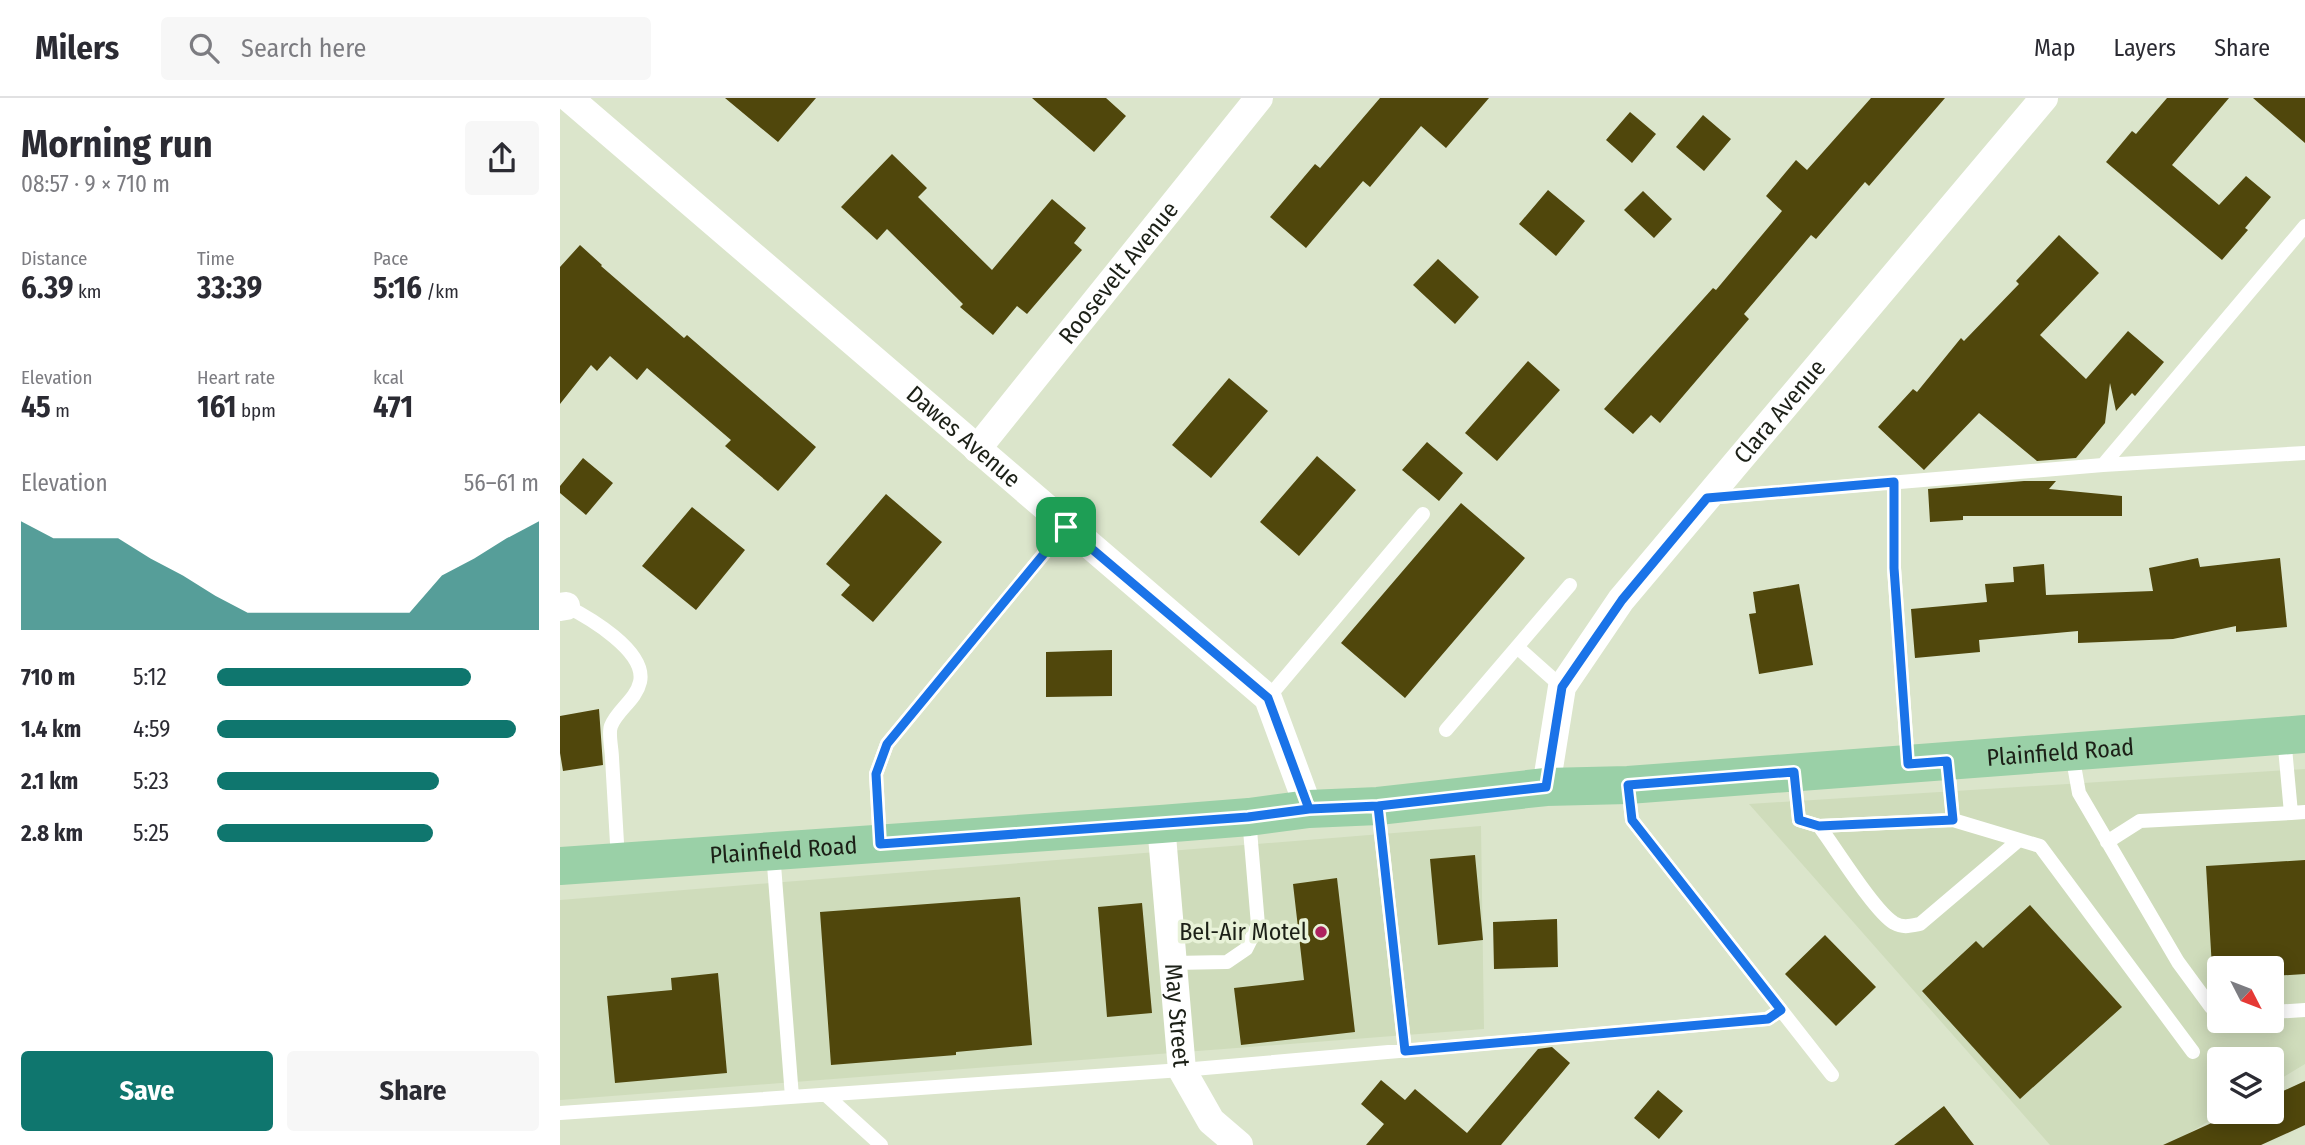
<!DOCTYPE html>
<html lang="en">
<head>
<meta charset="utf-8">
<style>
  body { margin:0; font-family:"Fira Sans Condensed",sans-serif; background:#f7f7f7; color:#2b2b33; height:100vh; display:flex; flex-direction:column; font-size:26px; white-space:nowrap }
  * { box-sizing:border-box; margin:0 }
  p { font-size:23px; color:#7c7c81 }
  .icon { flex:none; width:38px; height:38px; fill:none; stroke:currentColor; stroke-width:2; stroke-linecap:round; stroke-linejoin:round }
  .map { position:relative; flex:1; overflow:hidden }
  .side { display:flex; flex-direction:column; background:#fff; width:560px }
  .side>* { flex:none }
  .needle { width:46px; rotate:132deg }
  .controls { position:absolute; left:1647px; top:858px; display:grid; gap:14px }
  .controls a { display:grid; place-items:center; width:77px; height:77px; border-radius:7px; background:#fff; box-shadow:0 4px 18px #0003; font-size:35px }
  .pin { position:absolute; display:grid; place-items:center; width:60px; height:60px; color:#fff; margin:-30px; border-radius:14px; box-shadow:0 4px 10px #0006 }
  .round { display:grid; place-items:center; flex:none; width:74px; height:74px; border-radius:7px; background:#f7f7f7 }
  .overview { display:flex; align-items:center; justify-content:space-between; height:119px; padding:0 21px }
  h1 { font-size:38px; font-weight:700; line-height:52px }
  .metrics { display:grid; grid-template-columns:repeat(3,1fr); gap:10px; height:119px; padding:7px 21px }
  .metrics div { display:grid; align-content:center }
  .metrics b { font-size:30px; font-weight:700 }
  .metrics small { font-size:19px; font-weight:400 }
  .metrics p { font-size:19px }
  .chart { height:196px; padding:14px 21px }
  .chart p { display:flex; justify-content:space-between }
  .chart svg { width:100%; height:126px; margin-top:7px; fill:#0f766e; opacity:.7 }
  .cta { display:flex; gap:14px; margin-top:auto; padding:14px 21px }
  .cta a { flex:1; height:80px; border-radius:7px; background:#0f766e; color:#fff; font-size:28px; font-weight:700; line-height:80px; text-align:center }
  .cta a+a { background:#f7f7f7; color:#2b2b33 }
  ul { padding:0 21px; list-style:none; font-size:23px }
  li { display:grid; grid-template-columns:112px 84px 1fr; align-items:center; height:52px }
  li i { height:18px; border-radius:9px; background:#0f766e }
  header { display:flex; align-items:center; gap:42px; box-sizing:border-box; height:98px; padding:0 35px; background:#fff; border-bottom:2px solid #e1e1e2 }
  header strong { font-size:33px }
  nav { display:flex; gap:38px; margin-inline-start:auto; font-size:24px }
  .search { width:490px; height:63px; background:#f7f7f7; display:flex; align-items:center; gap:18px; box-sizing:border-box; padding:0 24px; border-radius:7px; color:#7c7c81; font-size:26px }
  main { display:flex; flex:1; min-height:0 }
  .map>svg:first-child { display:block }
</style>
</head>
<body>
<header>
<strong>Milers</strong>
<div class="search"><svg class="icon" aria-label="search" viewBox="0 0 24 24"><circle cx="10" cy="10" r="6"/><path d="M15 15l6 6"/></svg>Search here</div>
<nav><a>Map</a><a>Layers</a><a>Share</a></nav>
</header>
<main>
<section class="side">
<div class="overview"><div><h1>Morning run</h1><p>08:57 · 9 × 710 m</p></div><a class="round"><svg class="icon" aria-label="share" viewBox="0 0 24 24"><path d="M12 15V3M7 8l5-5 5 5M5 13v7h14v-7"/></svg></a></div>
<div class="metrics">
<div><p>Distance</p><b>6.39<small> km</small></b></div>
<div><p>Time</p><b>33:39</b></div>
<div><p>Pace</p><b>5:16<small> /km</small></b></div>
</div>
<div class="metrics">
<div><p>Elevation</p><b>45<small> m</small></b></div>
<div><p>Heart rate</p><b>161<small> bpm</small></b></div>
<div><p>kcal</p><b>471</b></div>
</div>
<div class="chart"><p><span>Elevation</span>56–61 m</p>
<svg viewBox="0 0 160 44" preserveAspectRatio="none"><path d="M0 44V6L10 12L20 12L30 12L40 19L50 25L60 32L70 38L80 38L90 38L100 38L110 38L120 38L130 25L140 19L150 12L160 6V44z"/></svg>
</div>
<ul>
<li><b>710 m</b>5:12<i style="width:79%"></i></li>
<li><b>1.4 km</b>4:59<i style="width:93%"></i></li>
<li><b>2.1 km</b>5:23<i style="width:69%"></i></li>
<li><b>2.8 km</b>5:25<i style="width:67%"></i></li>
</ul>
<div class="cta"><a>Save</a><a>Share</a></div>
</section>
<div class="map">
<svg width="1745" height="1047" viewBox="0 0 1745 1047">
  <rect width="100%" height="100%" fill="#dbe5cb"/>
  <!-- built -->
  <path fill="#cfdcbb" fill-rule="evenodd" d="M 1745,671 L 1745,966 L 1712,986 L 1712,961 L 1659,961 L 1659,1013 L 1666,1013 L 1609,1047 L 1490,1047 L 1189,706 ZM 1659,870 L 1712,870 L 1712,922 L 1659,922 Z
    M 921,728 L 924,931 L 0,1002 L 0,802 Z"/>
  <!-- building -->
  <path fill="#50470c" d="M 165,0 L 256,0 L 218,44 Z
    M 472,0 L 546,0 L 566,18 L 534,54 Z
    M 820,0 L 929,0 L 886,50 L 861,28 L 810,89 L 803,83 L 746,150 L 710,119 L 755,66 L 760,70 Z
    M 1311,0 L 1385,0 L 1309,88 L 1305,84 L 1256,141 L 1251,137 L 1184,216 L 1189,221 L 1100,325 L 1091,317 L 1073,336 L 1044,311 L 1153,190 L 1156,192 L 1222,113 L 1206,98 L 1236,62 L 1247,72 Z
    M 1607,0 L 1669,0 L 1612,67 L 1659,107 L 1686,78 L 1711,99 L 1685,130 L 1688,132 L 1662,162 L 1546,64 L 1572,33 L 1576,36 Z
    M 1693,0 L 1745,0 L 1745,45 Z
    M 1070,14 L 1096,36 L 1072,65 L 1046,42 Z
    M 1143,17 L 1171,41 L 1144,73 L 1116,49 Z
    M 332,56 L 367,90 L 358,99 L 432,172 L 492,101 L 526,130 L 514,145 L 522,152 L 467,216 L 457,208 L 433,237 L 400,209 L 403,206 L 327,131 L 317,142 L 281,109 Z
    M 988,92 L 1025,123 L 996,158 L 959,126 Z
    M 1083,93 L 1112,121 L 1094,140 L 1064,112 Z
    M 1499,137 L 1539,175 L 1480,237 L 1526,281 L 1568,233 L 1604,264 L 1575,298 L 1572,295 L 1556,313 L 1550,285 L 1545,325 L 1516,360 L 1477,363 L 1419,315 L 1364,372 L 1318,329 L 1353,291 L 1357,294 L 1401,240 L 1404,243 L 1459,186 L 1456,183 Z
    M 20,147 L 42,167 L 41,168 L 124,240 L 127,237 L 256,349 L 218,393 L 165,348 L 171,342 L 87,270 L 77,282 L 50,258 L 37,273 L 31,267 L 0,306 L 0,169 Z
    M 878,161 L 919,199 L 895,226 L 853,187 Z
    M 968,263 L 1000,292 L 937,363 L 905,335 Z
    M 669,280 L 708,313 L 651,380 L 612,347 Z
    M 867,344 L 903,375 L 879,403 L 842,372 Z
    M 757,358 L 796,392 L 739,458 L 700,424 Z
    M 23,360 L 53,385 L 26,417 L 0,395 L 0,388 Z
    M 1464,383 L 1496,383 L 1489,391 L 1562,398 L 1562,418 L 1403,418 L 1403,422 L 1370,424 L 1368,391 Z
    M 326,396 L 382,444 L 313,524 L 281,497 L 290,487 L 266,466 Z
    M 901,405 L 965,460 L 845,600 L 781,545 Z
    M 132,409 L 185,452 L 136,512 L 82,468 Z
    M 1638,460 L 1640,469 L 1720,460 L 1727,529 L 1676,534 L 1676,528 L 1613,541 L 1518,545 L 1518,533 L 1419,542 L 1420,554 L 1355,560 L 1351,511 L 1427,504 L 1425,486 L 1454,484 L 1453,469 L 1484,466 L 1486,497 L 1593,493 L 1589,470 Z
    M 1239,486 L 1253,567 L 1199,576 L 1189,516 L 1196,515 L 1193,494 Z
    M 552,552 L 552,598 L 486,599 L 486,554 Z
    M 39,611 L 43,667 L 3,673 L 0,655 L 0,618 Z
    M 915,757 L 923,842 L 878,847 L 870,761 Z
    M 1745,762 L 1745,876 L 1712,878 L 1712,870 L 1652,870 L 1646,768 Z
    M 777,780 L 795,934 L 681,947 L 674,890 L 744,882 L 733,786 Z
    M 460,799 L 472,947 L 396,954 L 396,957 L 271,967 L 260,814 Z
    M 582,805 L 592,915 L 547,919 L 538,809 Z
    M 1470,807 L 1562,909 L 1460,1001 L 1362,893 L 1416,843 L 1423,850 Z
    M 997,821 L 998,869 L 934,871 L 933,824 Z
    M 1265,837 L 1316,889 L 1276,928 L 1225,876 Z
    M 158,875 L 167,975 L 55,985 L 47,898 L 112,892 L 111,880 Z
    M 992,949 L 1010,965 L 941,1047 L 806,1047 L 824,1026 L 801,1006 L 821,982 L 845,1002 L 855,991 L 907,1035 L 978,951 Z
    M 1745,983 L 1745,1027 L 1701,1047 L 1603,1047 L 1678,1013 L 1712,1013 L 1712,998 Z
    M 1098,992 L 1123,1013 L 1099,1041 L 1074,1020 Z
    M 1384,1008 L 1414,1047 L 1334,1047 Z"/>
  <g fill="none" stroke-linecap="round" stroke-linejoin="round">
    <!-- service -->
    <path stroke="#fff" stroke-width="14" d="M 1543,367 L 1745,355
      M 1334,385 L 1334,470 L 1348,666
      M 1148,400 L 1543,367 L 1745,128
      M 6,508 C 28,519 87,553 80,584 C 76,602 57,612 51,628 C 48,636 52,651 52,660 C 54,694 56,728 58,762
      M 957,549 L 1002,589
      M 708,600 L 863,416
      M 886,632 L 1010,487
      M 1724,639 L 1731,715 L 1745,714
      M 1512,656 L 1519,695 L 1618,864 L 1651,909 L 1659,912
      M 1388,664 L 1393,722 L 1480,748 L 1633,954
      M 1234,675 L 1239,722 L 1259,728 L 1393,722
      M 1068,688 L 1072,722 L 1272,977
      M 818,709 L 845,953
      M 1259,728 C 1275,749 1314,813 1334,825 C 1343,830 1350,828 1360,826 L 1459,742
      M 1547,744 L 1580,723 L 1731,715
      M 320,745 L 316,676 L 327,646 L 506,429
      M 213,754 L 232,999
      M 613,865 L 667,864 L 686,851 L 698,827 L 689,720
      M 1712,914 L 1745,912
      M 266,997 L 321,1047
      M 0,1015 L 622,972 L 1207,921 L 1221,912"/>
    <!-- minor -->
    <g stroke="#fff" stroke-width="28">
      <path id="s1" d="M 9,0 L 708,600 L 749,711"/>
      <path id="s2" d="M 417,351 L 699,0"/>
      <path d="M 0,509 L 6,508"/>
      <path id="s3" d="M 986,689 L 1002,589 L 1061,502 L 1484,0"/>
      <path id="s4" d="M 601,726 L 622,972 L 651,1023 L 679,1047"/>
    </g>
    <!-- primary -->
    <path stroke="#9ad0a7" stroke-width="38" id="s5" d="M 0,768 L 601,726 L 689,719 L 749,711 L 818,708 L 986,689 L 1068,687 L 1745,636"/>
  </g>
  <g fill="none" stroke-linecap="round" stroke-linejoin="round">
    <defs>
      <path id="route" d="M 506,429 L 708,600 L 749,711 L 818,708 L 845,953 L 1208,921 L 1221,912 L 1072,722 L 1068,687 L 1234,674 L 1239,722 L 1259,728 L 1393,722 L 1387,663 L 1348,666 L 1334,470 L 1334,384 L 1147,400 L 1062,502 L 1002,589 L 986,689 L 818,708 L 749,711 L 688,719 L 320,746 L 316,676 L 327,646 L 506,429"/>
    </defs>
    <!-- route casing -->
    <use href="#route" stroke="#fff" stroke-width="14"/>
    <!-- route -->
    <use href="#route" stroke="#1a73e8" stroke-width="9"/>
  </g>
  <!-- markers -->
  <circle fill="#ae225f" stroke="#e8f2d8" stroke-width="2.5" cx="761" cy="834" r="7"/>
  <g text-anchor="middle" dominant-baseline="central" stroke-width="7" stroke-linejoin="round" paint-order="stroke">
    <!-- street labels -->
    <g font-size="24" fill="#1c2017" stroke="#e8f2d8">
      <text stroke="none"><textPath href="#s2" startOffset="226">Roosevelt Avenue</textPath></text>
      <text stroke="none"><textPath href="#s3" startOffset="453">Clara Avenue</textPath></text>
      <text stroke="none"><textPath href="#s1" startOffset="520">Dawes Avenue</textPath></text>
      <text stroke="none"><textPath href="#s5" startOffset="1505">Plainfield Road</textPath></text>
      <text stroke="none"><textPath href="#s5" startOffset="224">Plainfield Road</textPath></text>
      <text stroke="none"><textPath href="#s4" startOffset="192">May Street</textPath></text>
    </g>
    <!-- poi labels -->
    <g font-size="24" fill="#1c2017" stroke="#e8f2d8" text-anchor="end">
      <text x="747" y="834">Bel-Air Motel</text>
    </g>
  </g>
</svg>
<div class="controls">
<a><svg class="needle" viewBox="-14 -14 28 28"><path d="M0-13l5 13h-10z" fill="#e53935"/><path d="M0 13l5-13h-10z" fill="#7c7c81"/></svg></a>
<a><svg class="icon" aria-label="layers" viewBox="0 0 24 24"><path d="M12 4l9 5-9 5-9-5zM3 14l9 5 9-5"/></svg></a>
</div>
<div class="pin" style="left:506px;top:429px;background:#1e9e55"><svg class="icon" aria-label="arrive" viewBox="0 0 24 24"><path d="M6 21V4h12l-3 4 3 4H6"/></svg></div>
</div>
</main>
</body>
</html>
